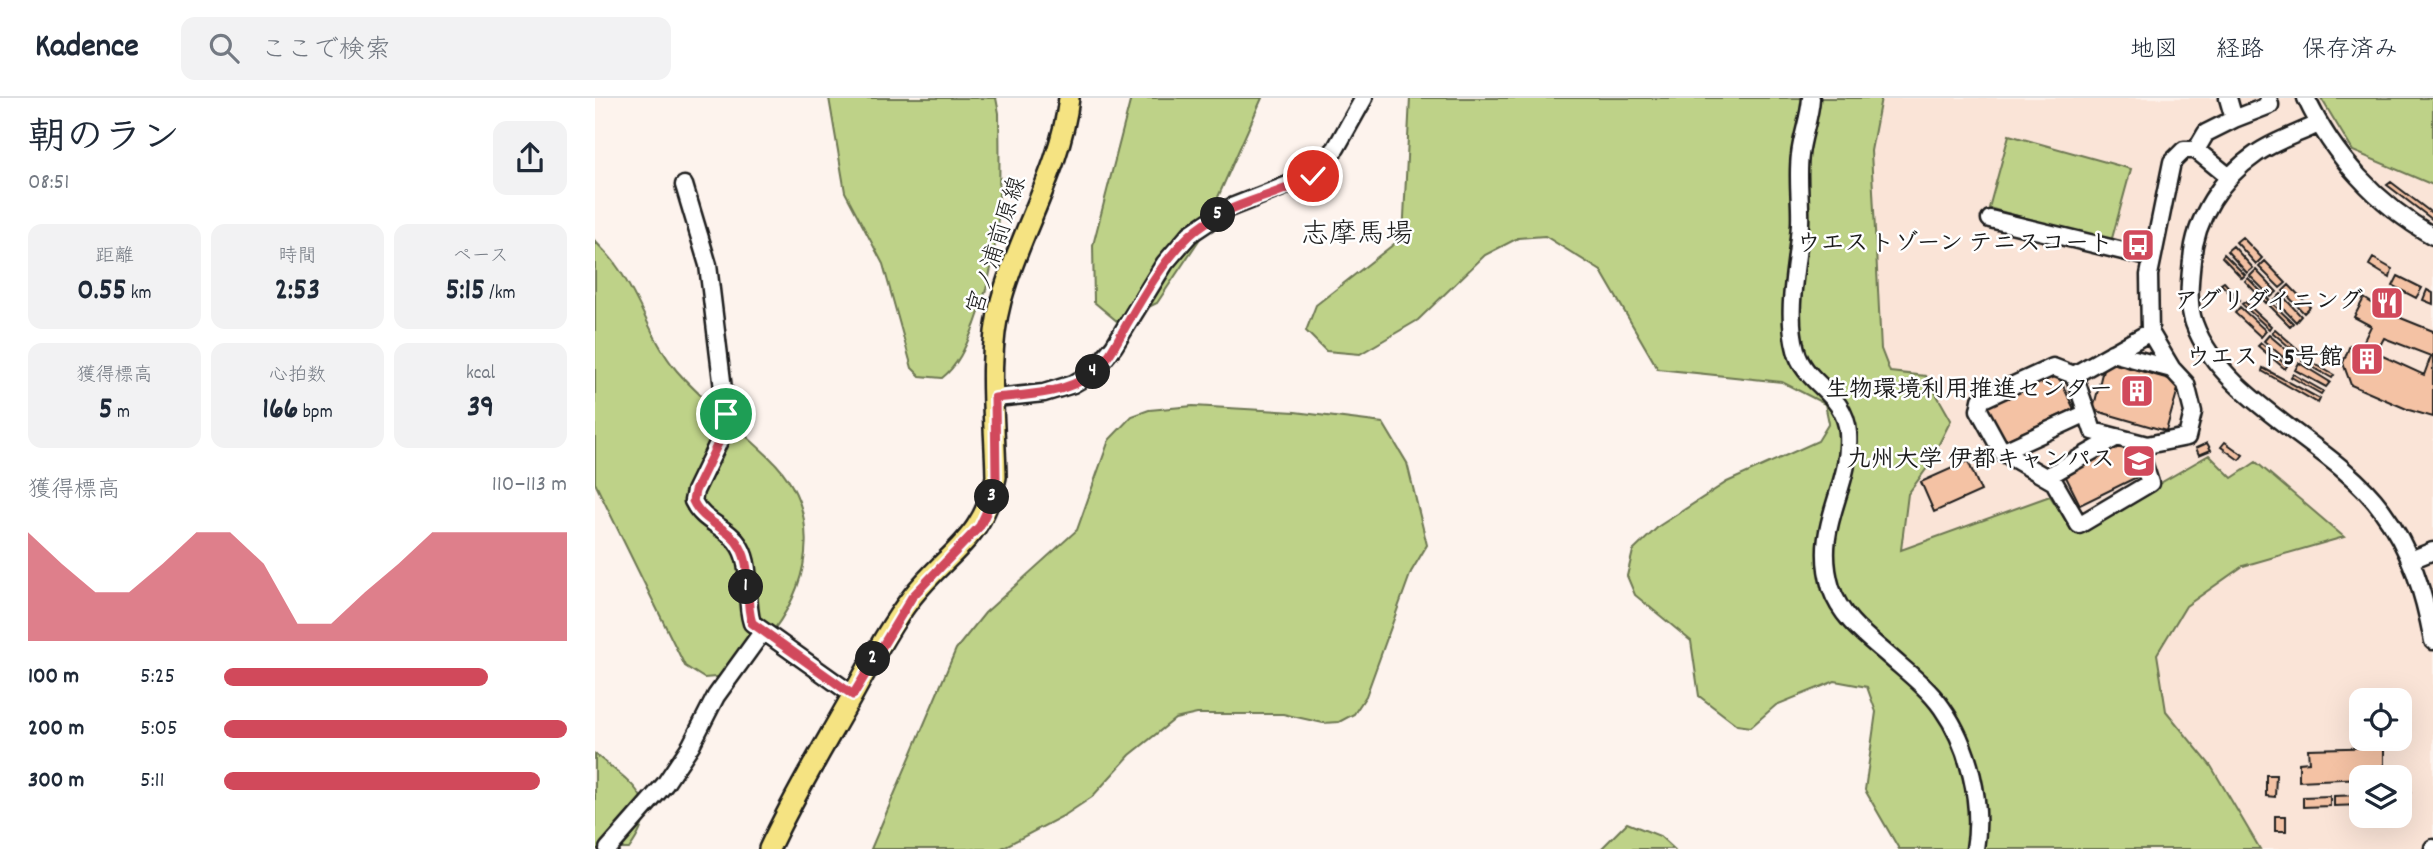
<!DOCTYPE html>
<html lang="ja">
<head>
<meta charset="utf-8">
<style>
  body { margin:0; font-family:Dekko,"Klee One",sans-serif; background:#f2f2f3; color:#1f2937; height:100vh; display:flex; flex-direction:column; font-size:26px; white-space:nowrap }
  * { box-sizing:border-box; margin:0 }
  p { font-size:23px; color:#747a83 }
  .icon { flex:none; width:38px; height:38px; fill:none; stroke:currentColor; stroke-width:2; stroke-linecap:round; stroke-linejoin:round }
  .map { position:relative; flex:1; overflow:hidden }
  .drawer { display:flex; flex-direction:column; background:#fff; width:595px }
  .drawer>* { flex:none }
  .buttons { position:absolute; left:1754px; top:590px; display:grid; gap:14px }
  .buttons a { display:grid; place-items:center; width:63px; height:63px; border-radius:14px; background:#fff; box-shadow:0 7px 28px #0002; font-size:35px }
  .pin { position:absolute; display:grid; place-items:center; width:60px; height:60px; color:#fff; margin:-30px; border:4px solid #fff; border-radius:50%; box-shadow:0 2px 7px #0007 }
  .km { position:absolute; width:35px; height:35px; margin:-18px; border-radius:50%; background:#222; color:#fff; font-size:19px; line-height:35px; text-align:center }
  .round { display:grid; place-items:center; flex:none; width:74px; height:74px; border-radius:14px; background:#f2f2f3 }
  .summary { display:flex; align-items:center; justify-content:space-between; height:119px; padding:0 28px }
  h1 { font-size:38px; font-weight:800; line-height:52px }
  .metrics { display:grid; grid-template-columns:repeat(3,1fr); gap:10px; height:119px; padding:7px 28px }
  .metrics div { display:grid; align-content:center; border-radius:14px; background:#f2f2f3; text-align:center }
  .metrics b { font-size:30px; font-weight:800 }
  .metrics small { font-size:19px; font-weight:400 }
  .metrics p { font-size:19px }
  .chart { height:196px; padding:14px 28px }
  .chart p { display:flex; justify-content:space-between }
  .chart svg { width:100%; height:126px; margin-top:7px; fill:#d1495b; opacity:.7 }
  ul { padding:0 28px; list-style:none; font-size:23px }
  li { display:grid; grid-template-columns:112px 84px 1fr; align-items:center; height:52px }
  li i { height:18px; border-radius:9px; background:#d1495b }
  header { display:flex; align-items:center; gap:42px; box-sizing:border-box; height:98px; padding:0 35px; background:#fff; border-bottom:2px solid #e0e1e3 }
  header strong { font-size:33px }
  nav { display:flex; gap:38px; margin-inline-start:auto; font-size:24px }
  .search { width:490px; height:63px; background:#f2f2f3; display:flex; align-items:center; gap:18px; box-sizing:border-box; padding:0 24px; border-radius:14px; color:#747a83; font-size:26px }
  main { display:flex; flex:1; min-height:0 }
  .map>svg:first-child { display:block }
</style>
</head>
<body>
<header>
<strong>Kadence</strong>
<div class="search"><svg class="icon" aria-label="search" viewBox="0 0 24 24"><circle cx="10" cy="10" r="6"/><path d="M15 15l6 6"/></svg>ここで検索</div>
<nav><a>地図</a><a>経路</a><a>保存済み</a></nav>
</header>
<main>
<section class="drawer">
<div class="summary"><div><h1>朝のラン</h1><p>08:51</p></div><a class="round"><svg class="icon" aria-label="share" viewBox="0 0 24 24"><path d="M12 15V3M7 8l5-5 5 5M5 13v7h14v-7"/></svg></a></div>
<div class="metrics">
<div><p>距離</p><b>0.55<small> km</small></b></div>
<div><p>時間</p><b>2:53</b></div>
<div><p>ペース</p><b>5:15<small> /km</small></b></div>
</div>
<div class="metrics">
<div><p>獲得標高</p><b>5<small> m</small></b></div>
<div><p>心拍数</p><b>166<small> bpm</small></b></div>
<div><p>kcal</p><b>39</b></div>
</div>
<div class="chart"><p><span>獲得標高</span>110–113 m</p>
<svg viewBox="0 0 160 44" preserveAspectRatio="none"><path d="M0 44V6L10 17L20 27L30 27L40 17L50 6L60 6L70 17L80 38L90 38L100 27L110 17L120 6L130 6L140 6L150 6L160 6V44z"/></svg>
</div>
<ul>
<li><b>100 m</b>5:25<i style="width:77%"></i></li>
<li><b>200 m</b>5:05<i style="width:100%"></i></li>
<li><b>300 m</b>5:11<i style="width:92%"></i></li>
</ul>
</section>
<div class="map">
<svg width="1838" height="751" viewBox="0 0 1838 751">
  <rect width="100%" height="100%" fill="#fdf3ed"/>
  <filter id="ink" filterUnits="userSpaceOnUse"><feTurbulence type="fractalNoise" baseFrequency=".0143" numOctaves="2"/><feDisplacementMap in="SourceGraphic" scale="14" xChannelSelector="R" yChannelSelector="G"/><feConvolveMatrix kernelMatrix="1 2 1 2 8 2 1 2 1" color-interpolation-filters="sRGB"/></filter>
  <g filter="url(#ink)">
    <!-- built -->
    <path fill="#fae4d7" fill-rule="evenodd" d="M 1221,0 L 1838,0 L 1838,751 L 1394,751 L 1256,347 ZM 1766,602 L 1804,602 L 1804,640 L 1766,640 ZM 1766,679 L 1804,679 L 1804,718 L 1766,718 Z"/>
    <!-- green -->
    <path fill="#bed288" stroke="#6d7752" stroke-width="2" d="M 234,0 L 401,0 L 404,15 C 405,92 408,151 380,226 C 372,245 364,267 347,280 L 325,278 L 317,270 L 288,166 L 250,94 Z
      M 536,0 L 667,0 L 604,142 L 562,205 L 523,224 L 499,204 L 498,147 Z
      M 815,0 L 1286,0 L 1276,53 L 1286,251 L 1295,274 L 1331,278 L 1356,322 L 1332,370 L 1313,396 L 1306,452 L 1455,398 L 1479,435 L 1614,357 L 1637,380 L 1661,364 L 1749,439 L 1648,468 L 1591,508 L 1562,556 L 1571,613 L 1616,668 L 1665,751 L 1304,751 L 1270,692 L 1281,614 L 1272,589 L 1240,583 L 1181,607 L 1156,629 L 1142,627 L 1104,598 L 1096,543 L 1040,497 L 1032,478 L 1038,453 L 1064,428 L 1132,384 L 1223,343 L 1234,325 L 1230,306 L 1187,284 L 1063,271 L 1006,173 L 950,138 L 923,140 L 890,157 L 823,222 L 765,256 L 731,253 L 711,233 L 721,207 L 808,139 Z
      M 1726,0 L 1838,0 L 1838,87 L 1758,53 Z
      M 1414,37 L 1536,71 L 1516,144 L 1394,110 Z
      M 0,143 C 7,151 15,158 21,167 C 45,199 55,241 82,273 C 110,305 144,330 175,360 C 226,409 218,479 178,533 C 165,549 147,563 133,578 L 109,580 L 90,568 L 0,385 Z
      M 598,308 L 700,314 L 788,325 L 812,365 L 832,447 L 816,474 L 771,598 L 759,616 L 744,624 L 728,625 L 688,616 L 602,616 L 580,621 L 535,657 L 497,699 L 470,717 L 405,751 L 276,751 L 361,551 L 390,515 L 482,432 L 514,342 L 537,318 L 554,312 Z
      M 0,656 C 37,686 70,702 34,751 L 0,751 Z
      M 1032,725 L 1065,738 L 1079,751 L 1006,751 Z"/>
    <!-- building -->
    <path fill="#f4c2a4" stroke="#1c1c1c" stroke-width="2" fill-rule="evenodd" d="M 1796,84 L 1838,116 L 1838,122 L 1792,87 Z
      M 1647,139 L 1667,160 L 1661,166 L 1641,144 Z
      M 1638,148 L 1658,170 L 1652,175 L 1632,153 Z
      M 1629,156 L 1650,177 L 1647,180 L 1627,159 Z
      M 1778,160 L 1797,171 L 1795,180 L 1774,167 Z
      M 1670,163 L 1691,185 L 1685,190 L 1664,169 Z
      M 1661,172 L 1682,194 L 1676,199 L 1655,178 Z
      M 1803,178 L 1827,190 L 1821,200 L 1798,188 Z
      M 1653,180 L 1674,202 L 1671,205 L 1650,183 Z
      M 1629,184 L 1645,202 L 1643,204 L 1626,186 Z
      M 1694,187 L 1715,209 L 1709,215 L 1688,193 Z
      M 1832,192 L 1838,195 L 1838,206 L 1828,202 Z
      M 1686,196 L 1706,218 L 1701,224 L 1680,202 Z
      M 1769,200 L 1791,214 L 1838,233 L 1838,319 L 1814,312 L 1756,287 L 1748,265 L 1755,247 L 1765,251 L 1776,228 L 1759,219 ZM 1789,240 L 1836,258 L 1829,277 L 1781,255 Z
      M 1650,204 L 1676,228 L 1674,231 L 1647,206 Z
      M 1677,205 L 1698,225 L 1695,228 L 1675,208 Z
      M 1645,209 L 1671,233 L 1666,239 L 1640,215 Z
      M 1680,231 L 1706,254 L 1704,257 L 1677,234 Z
      M 1674,237 L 1700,259 L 1695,265 L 1669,243 Z
      M 1666,245 L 1692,268 L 1690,271 L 1663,248 Z
      M 1708,259 L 1739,277 L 1737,280 L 1707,263 Z
      M 1510,263 L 1585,284 L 1571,333 L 1498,312 Z
      M 1704,265 L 1735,284 L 1731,289 L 1700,272 Z
      M 1668,270 L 1725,301 L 1723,305 L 1667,273 Z
      M 1461,273 L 1479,311 L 1407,344 L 1389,306 Z
      M 1698,276 L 1728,293 L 1726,296 L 1696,279 Z
      M 1529,343 L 1546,377 L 1485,407 L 1468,373 Z
      M 1630,344 L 1648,357 L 1644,362 L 1626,349 Z
      M 1612,345 L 1616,352 L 1604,357 L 1601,350 Z
      M 1373,363 L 1386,393 L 1339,414 L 1326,384 Z
      M 1789,649 L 1789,679 L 1704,683 L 1704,665 L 1714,664 L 1713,651 Z
      M 1671,677 L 1681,677 L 1680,699 L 1671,698 Z
      M 1809,685 L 1816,685 L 1814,708 L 1808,707 Z
      M 1766,697 L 1766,707 L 1739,708 L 1739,698 Z
      M 1735,698 L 1735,708 L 1708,709 L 1708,699 Z
      M 1680,718 L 1691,718 L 1691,733 L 1680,733 Z"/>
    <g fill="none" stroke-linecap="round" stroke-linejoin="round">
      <defs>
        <path id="minor" d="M 1216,0 C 1215,19 1207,38 1205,57 C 1202,80 1206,103 1205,126 C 1203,167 1190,211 1201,252 C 1209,286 1250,294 1253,335 C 1257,392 1217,426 1236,490 C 1246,520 1271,538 1294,558 C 1312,574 1333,590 1347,610 C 1374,648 1388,705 1380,751
          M 1633,0 L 1639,21 L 1675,7 L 1673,0
          M 1711,0 C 1738,58 1782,106 1838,138
          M 1723,26 C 1703,36 1679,43 1661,56 C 1627,79 1600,120 1597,162 C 1595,182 1592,205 1599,225 C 1627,304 1739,346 1786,411 C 1816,451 1829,495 1838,543
          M 1601,52 L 1611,35 L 1639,21
          M 89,87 L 113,167 L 131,316 L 129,333 L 100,393 L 98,403 C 108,425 134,429 145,449 C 158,471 149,501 157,525 L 258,597
          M 1395,121 L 1557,160
          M 1555,234 L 1479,277 L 1498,333 L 1552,347 L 1592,339 L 1598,314 L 1591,286 L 1577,271 L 1555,234 L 1554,177 L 1577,64 L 1589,52 L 1601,52 L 1634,79
          M 1517,255 L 1577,271
          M 400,300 L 449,295 L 478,286 L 497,275 L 519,248 L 570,165 L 595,136 L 634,110 L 718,77 L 741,50 L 769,0
          M 1522,339 L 1455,377 L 1484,427 L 1555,385 L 1542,345
          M 1407,354 L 1492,315
          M 1459,384 L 1407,354 L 1384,312 L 1386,302 L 1458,269 L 1479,277
          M 1816,462 L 1838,453
          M 13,751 L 70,686 L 96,647 L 121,598 L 168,533
          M 1838,751 L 1838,750"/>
        <path id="major" d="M 174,751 C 198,699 228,650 256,600 C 275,566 293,530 317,499 C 353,453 388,443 401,379 C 400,322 391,259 406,203 C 424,135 466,71 474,0"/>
      </defs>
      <!-- minor casing -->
      <use href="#minor" stroke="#1c1c1c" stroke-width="21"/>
      <!-- major casing -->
      <use href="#major" stroke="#1c1c1c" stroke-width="24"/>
      <!-- minor -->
      <use href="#minor" stroke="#fff" stroke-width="16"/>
      <!-- major -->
      <use href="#major" stroke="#f5e382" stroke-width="19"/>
    </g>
  </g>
  <g fill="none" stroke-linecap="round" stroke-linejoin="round" filter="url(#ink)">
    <defs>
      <path id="route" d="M 131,316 L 129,333 L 100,393 L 98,403 C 108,425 134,429 145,449 C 158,471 149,501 157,525 L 258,597 L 317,499 L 385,428 L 397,402 L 401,380 L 400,300 C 432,297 469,296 497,276 C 513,264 523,241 533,224 C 551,193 569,162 595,137 C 630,104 678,101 718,78"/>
    </defs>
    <!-- route casing -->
    <use href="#route" stroke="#fff" stroke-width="14"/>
    <!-- route -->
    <use href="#route" stroke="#d1495b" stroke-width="9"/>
  </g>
  <!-- icons -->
  <defs>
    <symbol id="bus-square" viewBox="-11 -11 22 22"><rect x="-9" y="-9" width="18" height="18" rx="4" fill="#d1495b" stroke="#fff"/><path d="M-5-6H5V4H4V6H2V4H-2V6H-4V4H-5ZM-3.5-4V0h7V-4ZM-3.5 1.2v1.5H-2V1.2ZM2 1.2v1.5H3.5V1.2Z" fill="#fff"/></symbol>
    <symbol id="restaurant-square" viewBox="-11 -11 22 22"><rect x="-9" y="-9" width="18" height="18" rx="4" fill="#d1495b" stroke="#fff"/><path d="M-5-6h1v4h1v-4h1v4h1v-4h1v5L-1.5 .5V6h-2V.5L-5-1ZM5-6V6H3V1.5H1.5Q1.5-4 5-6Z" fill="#fff"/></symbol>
    <symbol id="building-square" viewBox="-11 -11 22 22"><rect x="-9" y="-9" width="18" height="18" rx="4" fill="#d1495b" stroke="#fff"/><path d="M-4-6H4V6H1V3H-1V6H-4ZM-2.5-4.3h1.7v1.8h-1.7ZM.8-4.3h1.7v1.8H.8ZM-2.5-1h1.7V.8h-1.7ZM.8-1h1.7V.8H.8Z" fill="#fff"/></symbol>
    <symbol id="university-square" viewBox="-11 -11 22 22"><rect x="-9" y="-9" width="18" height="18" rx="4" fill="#d1495b" stroke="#fff"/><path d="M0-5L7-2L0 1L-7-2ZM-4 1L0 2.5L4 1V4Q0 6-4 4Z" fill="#fff"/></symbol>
  </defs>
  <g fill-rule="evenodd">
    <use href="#bus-square" x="1524" y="128" width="38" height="38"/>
    <use href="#restaurant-square" x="1773" y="186" width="38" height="38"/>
    <use href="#building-square" x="1753" y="242" width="38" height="38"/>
    <use href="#building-square" x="1523" y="274" width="38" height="38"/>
    <use href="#university-square" x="1525" y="344" width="38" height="38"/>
  </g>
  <g text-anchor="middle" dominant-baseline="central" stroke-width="5" stroke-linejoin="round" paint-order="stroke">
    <!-- poi labels -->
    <g font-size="24" font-weight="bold" fill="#1c1c1c" stroke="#fff" text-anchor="end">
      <text x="1518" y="147">ウエストゾーン テニスコート</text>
      <text x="1768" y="205">アグリダイニング</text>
      <text x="1748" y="261">ウエスト5号館</text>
      <text x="1518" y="293">生物環境利用推進センター</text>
      <text x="1520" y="363">九州大学 伊都キャンパス</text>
    </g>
    <!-- street labels -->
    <g font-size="24" fill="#1c1c1c" stroke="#fff">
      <text transform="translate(403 148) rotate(-72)">宮ノ浦前原線</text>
    </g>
    <!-- quarter labels -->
    <g font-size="28" fill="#1c1c1c" stroke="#fff">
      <text x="762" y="139">志摩馬場</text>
    </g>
  </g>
</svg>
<div class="buttons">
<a><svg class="icon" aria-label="locate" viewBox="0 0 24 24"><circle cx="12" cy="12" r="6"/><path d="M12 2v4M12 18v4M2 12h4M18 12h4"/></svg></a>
<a><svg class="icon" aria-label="layers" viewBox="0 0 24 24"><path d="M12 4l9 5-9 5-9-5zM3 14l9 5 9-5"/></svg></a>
</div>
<div class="pin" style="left:131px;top:316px;background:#1e9e55"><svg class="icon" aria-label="arrive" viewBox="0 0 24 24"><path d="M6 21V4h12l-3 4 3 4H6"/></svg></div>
<div class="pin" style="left:718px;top:78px;background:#d93025"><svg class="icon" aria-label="check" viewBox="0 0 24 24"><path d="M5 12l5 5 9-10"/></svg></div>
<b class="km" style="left:151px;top:489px">1</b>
<b class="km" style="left:278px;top:561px">2</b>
<b class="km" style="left:397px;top:399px">3</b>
<b class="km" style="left:498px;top:274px">4</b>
<b class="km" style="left:623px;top:117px">5</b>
</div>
</main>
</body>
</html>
